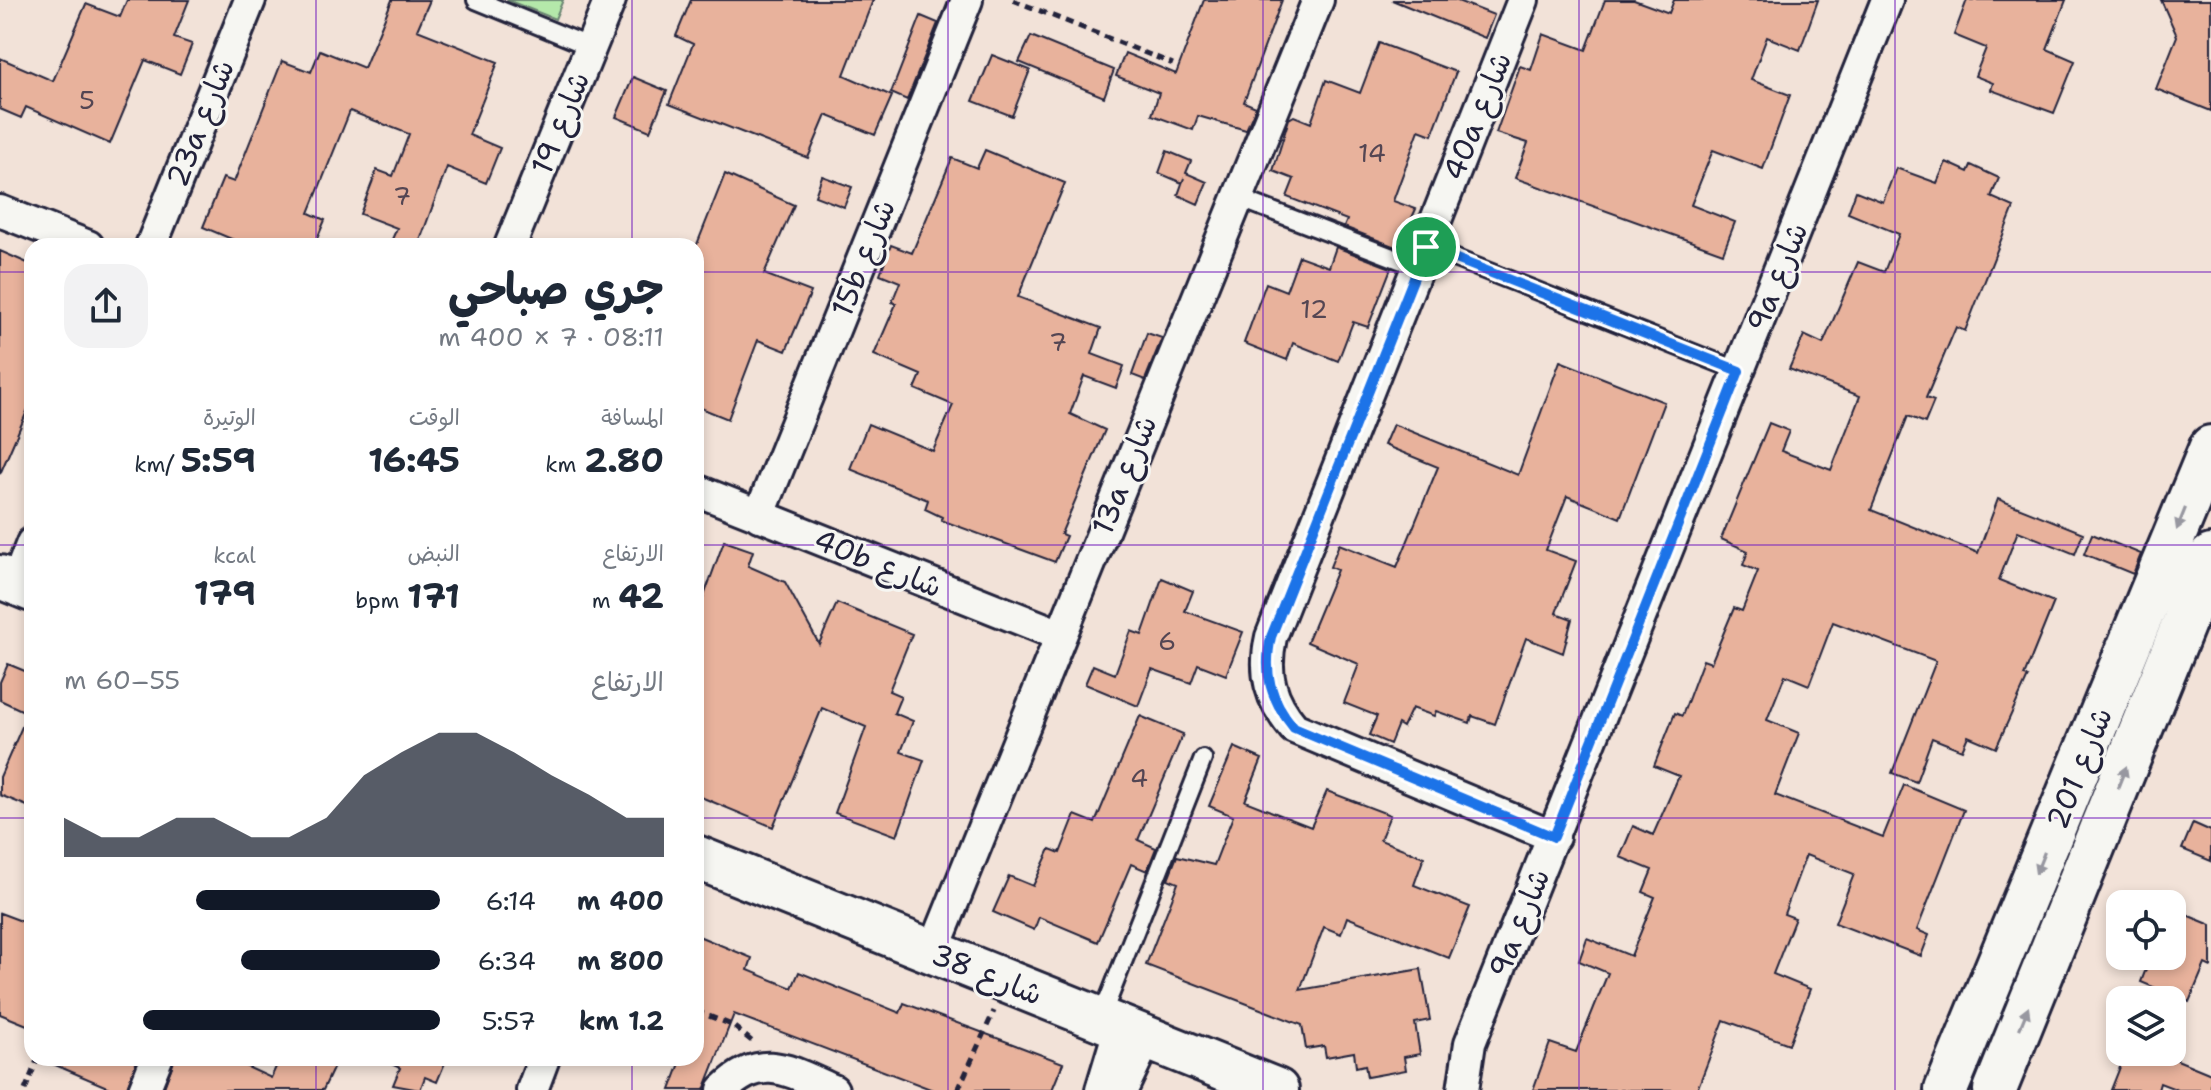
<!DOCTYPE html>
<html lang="ar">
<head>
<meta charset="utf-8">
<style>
  body { margin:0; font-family:"Shantell Sans","Playpen Sans Arabic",sans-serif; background:#f2f2f3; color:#1f2937; direction:rtl; height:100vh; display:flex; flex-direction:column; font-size:30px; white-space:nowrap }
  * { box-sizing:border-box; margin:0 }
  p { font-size:26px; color:#747a83 }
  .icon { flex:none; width:44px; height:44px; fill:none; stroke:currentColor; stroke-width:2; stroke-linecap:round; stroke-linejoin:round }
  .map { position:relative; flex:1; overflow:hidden; direction:ltr }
  .side { position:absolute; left:24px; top:238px; width:680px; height:828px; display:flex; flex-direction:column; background:#fff; border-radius:24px; box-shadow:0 4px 12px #0003; direction:rtl }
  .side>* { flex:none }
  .tools { position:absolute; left:2106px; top:890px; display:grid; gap:16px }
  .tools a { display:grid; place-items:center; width:80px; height:80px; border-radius:16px; background:#fff; box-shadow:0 4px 12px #0003; font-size:40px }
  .pin { position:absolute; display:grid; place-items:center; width:68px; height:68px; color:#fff; margin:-34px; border:4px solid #fff; border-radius:50%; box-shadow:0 2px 8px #0007 }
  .round { display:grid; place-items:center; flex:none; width:84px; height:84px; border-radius:24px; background:#f2f2f3 }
  .overview { display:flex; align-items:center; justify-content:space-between; height:136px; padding:0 40px }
  h1 { font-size:44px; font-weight:700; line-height:60px }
  .stats { display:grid; grid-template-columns:repeat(3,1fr); gap:12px; height:136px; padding:8px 40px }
  .stats div { display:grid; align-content:center }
  .stats b { font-size:34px; font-weight:700 }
  .stats small { font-size:22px; font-weight:400 }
  .stats p { font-size:22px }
  .chart { height:224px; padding:16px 40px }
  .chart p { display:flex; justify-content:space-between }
  .chart svg { width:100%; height:144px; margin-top:8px; fill:#111827; opacity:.7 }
  ul { padding:0 40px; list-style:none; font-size:26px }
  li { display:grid; grid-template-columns:128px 96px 1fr; align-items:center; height:60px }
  li i { height:20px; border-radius:10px; background:#111827 }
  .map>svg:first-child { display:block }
</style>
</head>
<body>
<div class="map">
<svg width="2211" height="1090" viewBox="0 0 2211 1090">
  <rect width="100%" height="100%" fill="#f2e2d8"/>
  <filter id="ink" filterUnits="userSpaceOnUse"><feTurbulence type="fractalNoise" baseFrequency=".0125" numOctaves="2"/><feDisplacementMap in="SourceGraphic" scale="16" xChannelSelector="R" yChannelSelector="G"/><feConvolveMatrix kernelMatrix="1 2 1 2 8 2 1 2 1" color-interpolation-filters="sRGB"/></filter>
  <g filter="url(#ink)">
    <!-- green -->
    <path fill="#b4e8aa" stroke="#6b8572" stroke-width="2" d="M 507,0 L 563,0 L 555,19 Z"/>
    <!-- building -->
    <path fill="#e8b29c" stroke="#22223b" stroke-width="2" d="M 127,0 L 189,0 L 174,38 L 192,44 L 180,74 L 145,60 L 110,144 L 26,107 L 21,118 L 0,109 L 0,58 L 53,81 L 86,4 L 120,17 Z
      M 392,0 L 430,0 L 417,30 L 498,62 L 469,135 L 500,148 L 486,183 L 447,167 L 418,246 L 389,246 L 397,228 L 360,214 L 377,170 L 393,176 L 409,134 L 350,111 L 309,213 L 325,220 L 314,246 L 248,246 L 203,227 L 223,178 L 234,182 L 282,61 L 311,72 L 320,50 L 364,68 Z
      M 691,0 L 873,0 L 844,75 L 892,96 L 875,135 L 826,115 L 808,158 L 669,104 L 693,44 L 676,36 Z
      M 1204,0 L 1282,0 L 1244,102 L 1256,107 L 1246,130 L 1198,116 L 1193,130 L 1152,115 L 1159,93 L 1116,76 L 1125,53 L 1176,74 Z
      M 1392,0 L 1455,0 L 1494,15 L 1485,38 Z
      M 1605,0 L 1634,0 L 1669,13 L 1674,0 L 1818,0 L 1800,50 L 1767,37 L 1751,80 L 1790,95 L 1763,169 L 1713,150 L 1691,205 L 1735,222 L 1723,253 L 1515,178 L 1528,143 L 1496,133 L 1520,66 L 1531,70 L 1543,34 L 1586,50 Z
      M 1967,0 L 2066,0 L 2047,49 L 2075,61 L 2054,113 L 1991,90 L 1993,83 L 1975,76 L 1986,48 L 1954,35 Z
      M 2161,0 L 2211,0 L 2211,111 L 2156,89 L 2177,36 Z
      M 921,16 L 938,23 L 907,100 L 891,93 Z
      M 1031,36 L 1114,70 L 1104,97 L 1019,62 Z
      M 1379,43 L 1456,72 L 1432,135 L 1419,130 L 1393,201 L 1416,209 L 1398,248 L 1344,227 L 1347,220 L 1287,197 L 1294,179 L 1273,171 L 1289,119 L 1294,116 L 1311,123 L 1326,80 L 1360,93 Z
      M 992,55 L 1030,70 L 1012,116 L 973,101 Z
      M 633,77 L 667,91 L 650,131 L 616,117 Z
      M 985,150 L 1065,183 L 1018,297 L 1101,328 L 1092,354 L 1124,366 L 1116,388 L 1084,376 L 1070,414 L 1105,430 L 1061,534 L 1066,536 L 1055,562 L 941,520 L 942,517 L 925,509 L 928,500 L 850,469 L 868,424 L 933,451 L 953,405 L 915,389 L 921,375 L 874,355 L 896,304 L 892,302 L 900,282 L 880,274 L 891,245 L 912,253 L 952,158 L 977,168 Z
      M 1167,151 L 1191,161 L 1186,173 L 1207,182 L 1198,204 L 1178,195 L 1184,178 L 1182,183 L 1159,173 Z
      M 1946,162 L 1968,172 L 1971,165 L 1999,178 L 1991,197 L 2014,207 L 1965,331 L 1956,327 L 1926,398 L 1934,401 L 1925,423 L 1908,416 L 1871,510 L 1978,553 L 1998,499 L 2083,533 L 2075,554 L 2018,531 L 1999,580 L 2054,602 L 2024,676 L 2028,677 L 1996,748 L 1968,736 L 1962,750 L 1932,738 L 1916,782 L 1892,773 L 1936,661 L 1833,622 L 1809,685 L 1785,675 L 1767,720 L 1799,733 L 1775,795 L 1883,837 L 1904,785 L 1964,810 L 1917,930 L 1929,935 L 1921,956 L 1835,923 L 1854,874 L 1806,855 L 1784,914 L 1795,918 L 1773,974 L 1810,989 L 1789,1044 L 1724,1020 L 1697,1090 L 1533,1090 L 1550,1043 L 1576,1052 L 1608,973 L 1579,961 L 1587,938 L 1631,956 L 1655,897 L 1643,892 L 1652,870 L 1620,857 L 1633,826 L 1653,835 L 1679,776 L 1654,766 L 1675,713 L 1682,716 L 1703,660 L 1711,663 L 1734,608 L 1742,611 L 1758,571 L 1743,565 L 1748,551 L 1721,539 L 1769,423 L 1789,431 L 1781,451 L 1831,470 L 1860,396 L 1789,369 L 1804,335 L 1823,344 L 1858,262 L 1884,272 L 1899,234 L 1848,213 L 1856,191 L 1883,202 L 1896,168 L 1937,183 Z
      M 725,174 L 794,205 L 764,274 L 811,292 L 786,351 L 758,340 L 728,419 L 696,406 L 696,247 Z
      M 822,176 L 852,187 L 844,207 L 815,196 Z
      M 1336,247 L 1391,268 L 1368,327 L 1353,322 L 1338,361 L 1293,343 L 1287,360 L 1244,343 L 1266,283 L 1286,291 L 1299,256 L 1329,267 Z
      M 0,251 L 32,265 L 32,400 L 0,474 Z
      M 1147,333 L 1162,338 L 1145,380 L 1132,375 Z
      M 1560,361 L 1664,402 L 1620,518 L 1567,496 L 1546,550 L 1576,561 L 1556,613 L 1572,619 L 1563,653 L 1526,638 L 1495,724 L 1472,716 L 1470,723 L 1436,711 L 1434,716 L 1412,708 L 1403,727 L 1398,724 L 1390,744 L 1369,735 L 1377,716 L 1344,703 L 1359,664 L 1307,642 L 1337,570 L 1330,567 L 1339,544 L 1397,567 L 1438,467 L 1384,445 L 1393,424 L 1518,475 Z
      M 2092,534 L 2141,554 L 2133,574 L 2084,554 Z
      M 724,541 L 753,551 L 748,566 L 785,582 L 819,644 L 837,603 L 912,634 L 889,691 L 901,696 L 894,713 L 913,721 L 901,752 L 924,760 L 897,836 L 835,813 L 866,727 L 822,708 L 773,827 L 696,795 L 696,618 Z
      M 1162,578 L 1193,591 L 1185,611 L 1243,632 L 1226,675 L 1198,664 L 1191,683 L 1152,669 L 1138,706 L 1085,684 L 1093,665 L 1115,674 L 1131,631 L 1142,635 Z
      M 8,664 L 32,674 L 32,808 L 0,795 L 0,777 L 28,713 L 0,700 L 0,682 Z
      M 1140,716 L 1183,734 L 1138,840 L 1156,848 L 1147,871 L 1131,864 L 1098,942 L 1039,917 L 1034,930 L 993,912 L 1009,876 L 1033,886 L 1050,849 L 1060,853 L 1075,815 L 1095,823 Z
      M 1234,747 L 1262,759 L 1245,801 L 1311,827 L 1327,791 L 1390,815 L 1380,840 L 1424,857 L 1414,885 L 1470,907 L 1449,958 L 1347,917 L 1341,934 L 1324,927 L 1300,990 L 1421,969 L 1430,1020 L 1415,1023 L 1420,1054 L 1404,1057 L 1406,1070 L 1367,1077 L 1365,1065 L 1356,1067 L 1354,1052 L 1326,1057 L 1324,1046 L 1306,1049 L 1302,1025 L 1146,965 L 1178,883 L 1168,879 L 1177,856 L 1214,865 L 1233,816 L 1209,806 Z
      M 2193,823 L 2211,831 L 2211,861 L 2182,849 Z
      M 2172,909 L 2211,925 L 2211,967 L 2205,964 L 2189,1002 L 2141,982 L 2151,956 L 2172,956 Z
      M 0,913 L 32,925 L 32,1027 L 0,1014 Z
      M 696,935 L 752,958 L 748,970 L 792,988 L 799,972 L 900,1013 L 904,1003 L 1063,1063 L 1052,1090 L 933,1090 L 734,1014 L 704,1090 L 670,1090 L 682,1058 L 696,1058 Z
      M 2126,1052 L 2147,1059 L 2149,1052 L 2158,1052 L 2211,1074 L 2211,1090 L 2178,1090 L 2160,1083 L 2158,1090 L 2111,1090 Z
      M 39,1058 L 138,1058 L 126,1090 L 114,1090 Z
      M 175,1058 L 228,1058 L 271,1078 L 280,1058 L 338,1058 L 323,1090 L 163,1090 Z
      M 379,1058 L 447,1058 L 437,1082 L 425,1077 L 420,1090 L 393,1085 L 400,1068 Z"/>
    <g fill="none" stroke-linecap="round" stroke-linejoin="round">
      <defs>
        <path id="lane" d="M 476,0 L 591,47
          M 1236,197 L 1418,267
          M 1426,247 L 1739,371
          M 1101,1018 L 1203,759"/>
        <path id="street" d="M 1523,0 L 1271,637 C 1263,673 1270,700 1294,728 L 1554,837
          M 0,211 L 88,246
          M 151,246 L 250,0
          M 510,246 L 610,0
          M 696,490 L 1060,635
          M 759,516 L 967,0
          M 16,584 L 32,543
          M 933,952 L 1318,0
          M 144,1090 L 157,1058
          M 532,1090 L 544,1058
          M 723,1090 C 761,1051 790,1071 833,1090
          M 1101,1090 L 1120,1027
          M 1122,1090 L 1147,1037
          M 1463,1090 L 1470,1043 L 1887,0"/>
        <path id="secondary" d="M 0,577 L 32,590
          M 696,857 L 1277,1090
          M 1946,1090 L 2211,447
          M 1995,1090 L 2211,556"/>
      </defs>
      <!-- lane casing -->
      <use href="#lane" stroke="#22223b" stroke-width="22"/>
      <!-- street casing -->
      <use href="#street" stroke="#22223b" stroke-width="36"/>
      <!-- secondary casing -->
      <use href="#secondary" stroke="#22223b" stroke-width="48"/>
      <!-- path -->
      <path stroke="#22223b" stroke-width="5" stroke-dasharray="8 6" stroke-linecap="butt" d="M 1013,0 L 1173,64
        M 696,1011 L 732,1025 L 754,1043
        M 25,1090 L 38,1058
        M 958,1090 L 994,1011"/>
      <!-- lane -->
      <use href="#lane" stroke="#f6f6f2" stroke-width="16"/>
      <!-- street -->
      <use href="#street" stroke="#f6f6f2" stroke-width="30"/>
      <!-- secondary -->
      <use href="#secondary" stroke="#f6f6f2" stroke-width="42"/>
    </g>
    <!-- one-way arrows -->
    <defs><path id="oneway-solid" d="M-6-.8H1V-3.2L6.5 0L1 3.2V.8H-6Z" transform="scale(2)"/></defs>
    <g fill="#9797a0">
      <use href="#oneway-solid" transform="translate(2181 519) rotate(112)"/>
      <use href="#oneway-solid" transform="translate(2122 777) rotate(-68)"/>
      <use href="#oneway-solid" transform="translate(2040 863) rotate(112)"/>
      <use href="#oneway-solid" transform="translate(2024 1018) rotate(-68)"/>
    </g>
  </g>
  <g fill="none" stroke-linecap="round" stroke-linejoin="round" filter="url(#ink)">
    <defs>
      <path id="route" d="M 1426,247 L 1739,371 L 1554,837 L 1294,728 C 1270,699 1263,673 1271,637 Z"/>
    </defs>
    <!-- route casing -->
    <use href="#route" stroke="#fff" stroke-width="16"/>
    <!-- route -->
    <use href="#route" stroke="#1a73e8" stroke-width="10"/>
  </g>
  <!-- grid -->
  <path fill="none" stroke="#7b2cbf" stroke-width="2" stroke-opacity="0.55" d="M 316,0 L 316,246M 632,0 L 632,246M 948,0 L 948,1090M 1263,0 L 1263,1090M 1579,0 L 1579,1090M 1895,0 L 1895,1090M 0,272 L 32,272M 696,272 L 2211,272M 0,545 L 32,545M 696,545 L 2211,545M 0,818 L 32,818M 696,818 L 2211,818M 316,1058 L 316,1090M 632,1058 L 632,1090"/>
  <g text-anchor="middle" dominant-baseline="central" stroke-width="6" stroke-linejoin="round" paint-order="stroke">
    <!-- number labels -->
    <g font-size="26" fill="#544653">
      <text x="87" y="99">5</text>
      <text x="1372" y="152">14</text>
      <text x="402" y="195">7</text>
      <text x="1314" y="308">12</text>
      <text x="1058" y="341">7</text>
      <text x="1167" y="640">6</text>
      <text x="1139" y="777">4</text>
    </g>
    <!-- street labels -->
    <g font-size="30" fill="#22223b" stroke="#f6f6f2">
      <text transform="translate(1477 116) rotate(-68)">40a شارع</text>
      <text transform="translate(200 123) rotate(-68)">23a شارع</text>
      <text transform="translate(560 123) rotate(-68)">شارع 19</text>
      <text transform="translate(863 258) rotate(-68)">15b شارع</text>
      <text transform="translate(1777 277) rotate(-68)">9a شارع</text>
      <text transform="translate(1124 475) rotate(-68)">13a شارع</text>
      <text transform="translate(878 563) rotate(22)">40b شارع</text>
      <text transform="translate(2079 768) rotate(-68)">شارع 201</text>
      <text transform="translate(1519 923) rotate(-68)">9a شارع</text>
      <text transform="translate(987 974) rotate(22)">شارع 38</text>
    </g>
  </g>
</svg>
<div class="tools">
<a><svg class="icon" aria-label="locate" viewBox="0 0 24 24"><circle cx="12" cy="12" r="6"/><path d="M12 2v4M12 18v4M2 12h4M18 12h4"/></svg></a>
<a><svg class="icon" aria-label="layers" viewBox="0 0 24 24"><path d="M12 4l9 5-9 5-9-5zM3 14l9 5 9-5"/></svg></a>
</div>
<div class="pin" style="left:1426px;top:247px;background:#1e9e55"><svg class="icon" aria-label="arrive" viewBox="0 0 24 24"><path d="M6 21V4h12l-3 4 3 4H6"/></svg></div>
<section class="side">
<div class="overview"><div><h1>جري صباحي</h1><p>08:11 · 7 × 400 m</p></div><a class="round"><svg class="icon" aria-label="share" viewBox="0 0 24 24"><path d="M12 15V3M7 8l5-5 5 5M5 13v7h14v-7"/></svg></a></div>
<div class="stats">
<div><p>المسافة</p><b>2.80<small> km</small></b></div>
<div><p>الوقت</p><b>16:45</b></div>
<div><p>الوتيرة</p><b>5:59<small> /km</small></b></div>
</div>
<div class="stats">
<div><p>الارتفاع</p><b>42<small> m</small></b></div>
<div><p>النبض</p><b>171<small> bpm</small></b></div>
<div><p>kcal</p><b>179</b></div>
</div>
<div class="chart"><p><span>الارتفاع</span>55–60 m</p>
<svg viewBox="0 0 160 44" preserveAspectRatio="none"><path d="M0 44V32L10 38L20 38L30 32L40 32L50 38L60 38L70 32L80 19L90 12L100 6L110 6L120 12L130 19L140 25L150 32L160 32V44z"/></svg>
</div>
<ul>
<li><b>400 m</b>6:14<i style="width:65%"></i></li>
<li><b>800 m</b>6:34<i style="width:53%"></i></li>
<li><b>1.2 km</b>5:57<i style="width:79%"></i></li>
</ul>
</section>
</div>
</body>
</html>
